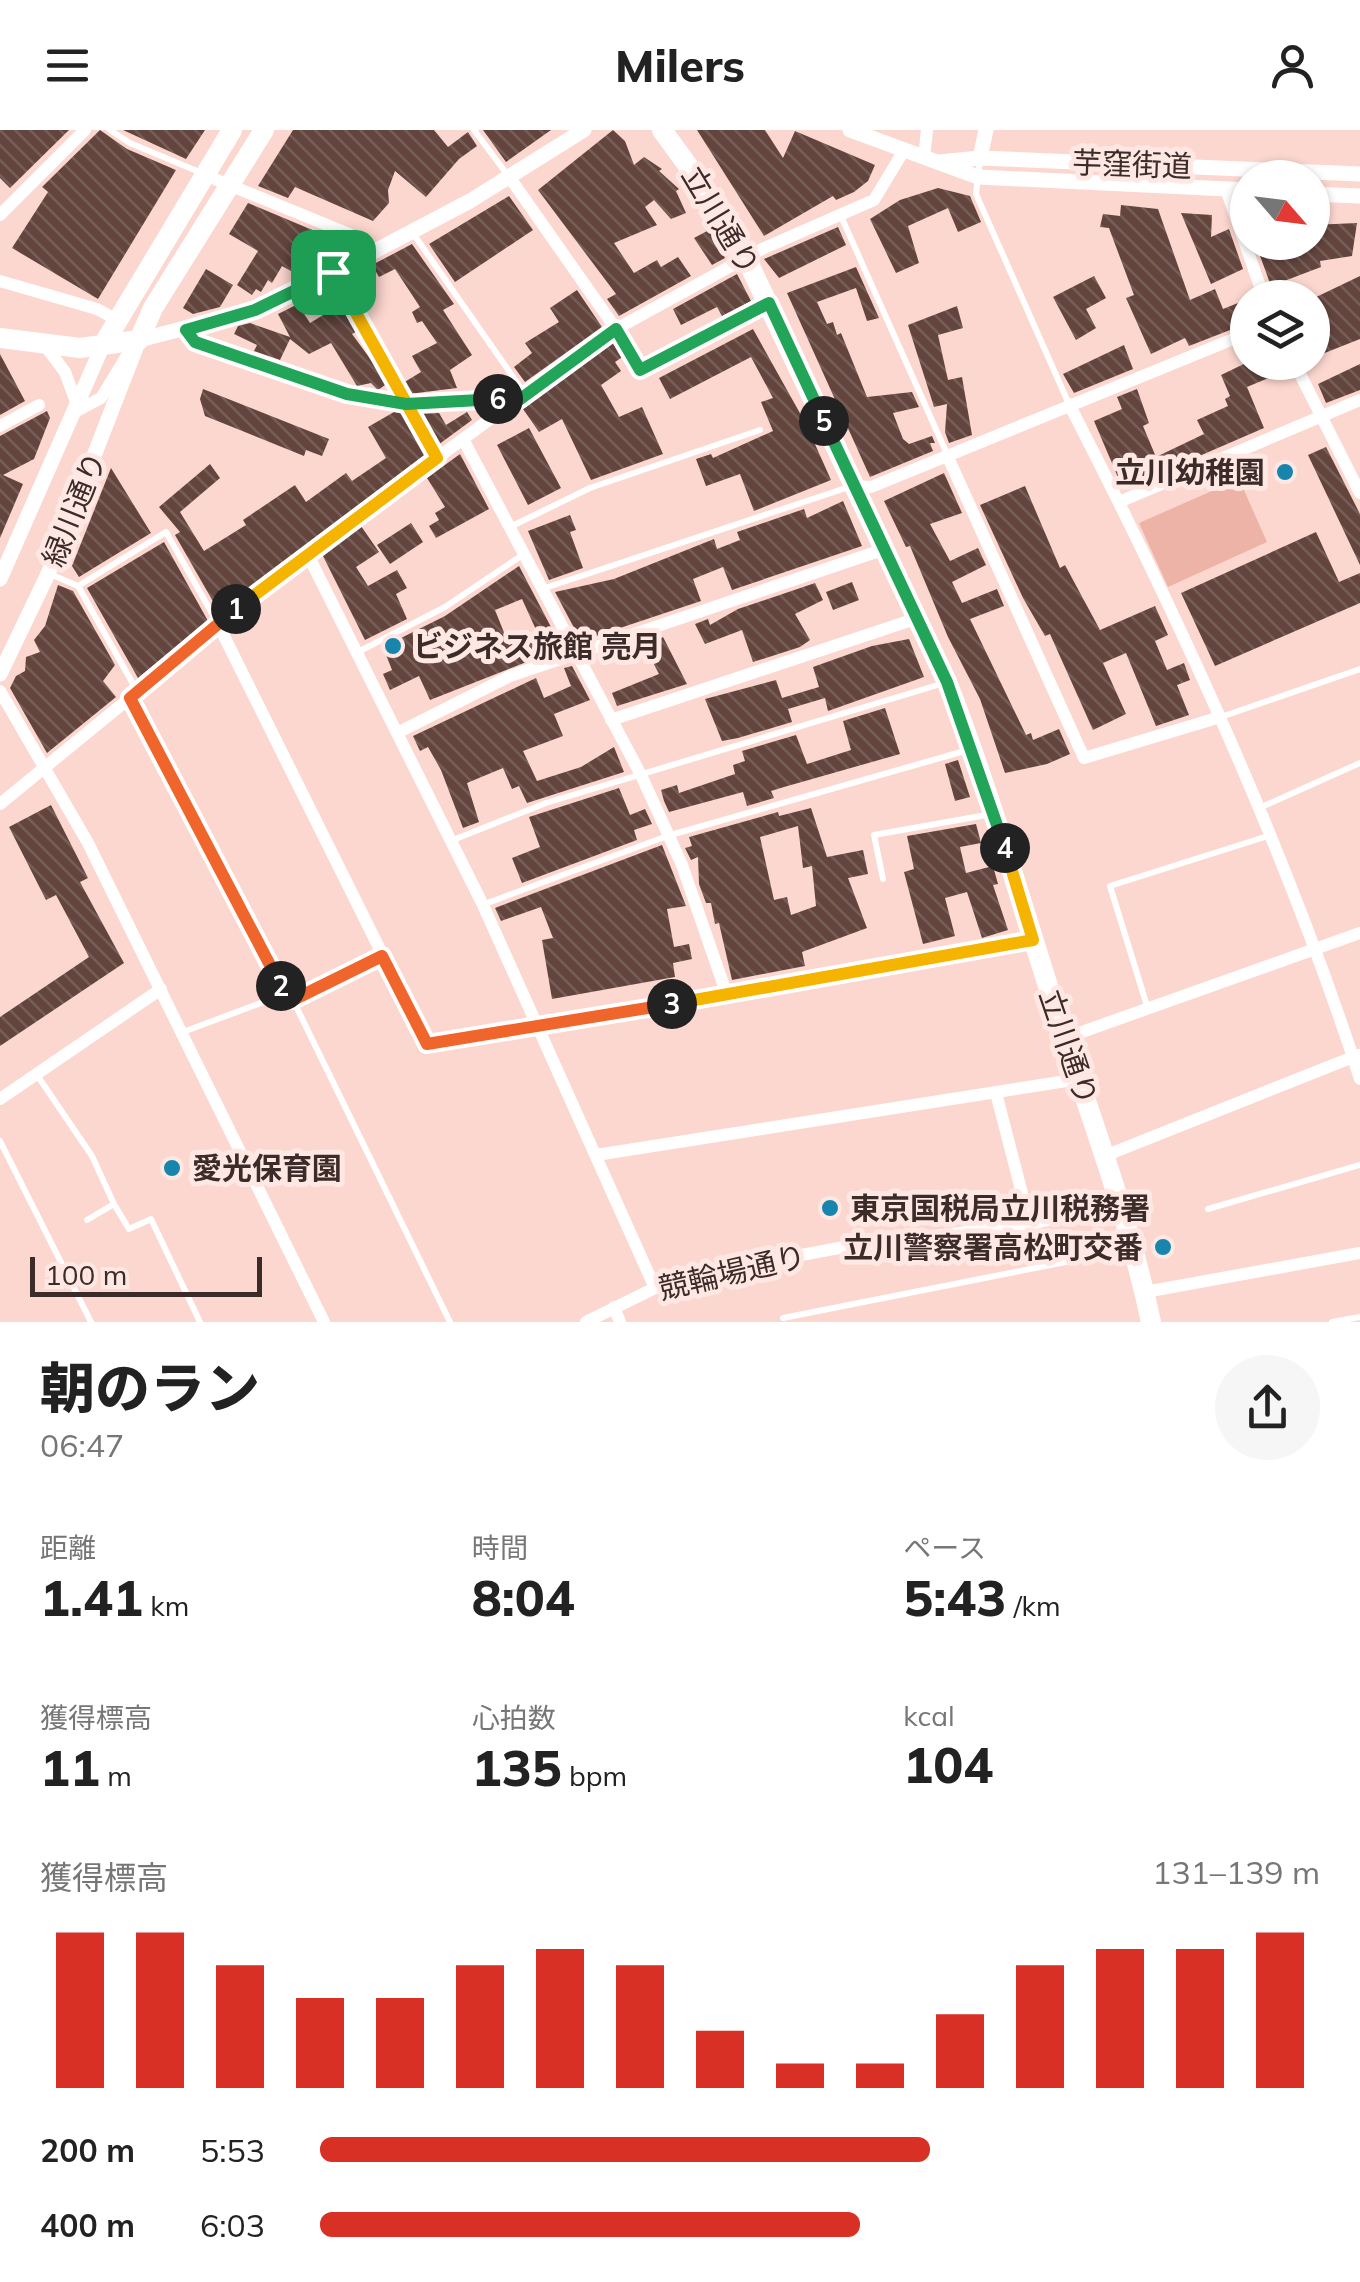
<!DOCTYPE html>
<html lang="ja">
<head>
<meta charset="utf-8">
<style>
  body { margin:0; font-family:Mulish,"Noto Sans JP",sans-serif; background:#f6f6f6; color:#222; height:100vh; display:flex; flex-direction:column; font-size:38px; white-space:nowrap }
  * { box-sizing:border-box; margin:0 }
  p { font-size:32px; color:#767676 }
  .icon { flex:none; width:55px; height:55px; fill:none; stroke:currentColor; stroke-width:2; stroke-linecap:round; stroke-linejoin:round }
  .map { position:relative; height:1192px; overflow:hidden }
  .panel { display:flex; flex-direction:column; background:#fff; flex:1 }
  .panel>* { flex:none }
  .needle { width:65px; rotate:118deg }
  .fabs { position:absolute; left:1230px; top:30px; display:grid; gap:20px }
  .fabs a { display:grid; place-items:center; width:100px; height:100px; border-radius:50%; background:#fff; box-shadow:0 2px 8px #0004; font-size:50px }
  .scale { position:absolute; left:30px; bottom:25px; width:232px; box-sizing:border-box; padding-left:10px; border:5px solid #3b2c2a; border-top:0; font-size:28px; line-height:35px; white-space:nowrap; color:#3b2c2a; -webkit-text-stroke:8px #ffe8e3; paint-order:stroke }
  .pin { position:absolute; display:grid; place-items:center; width:85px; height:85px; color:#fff; margin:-42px; border-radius:20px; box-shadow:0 5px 15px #0006 }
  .km { position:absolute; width:50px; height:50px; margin:-25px; border-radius:50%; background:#222; color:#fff; font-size:28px; line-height:50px; text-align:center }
  .round { display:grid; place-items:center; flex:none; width:105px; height:105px; border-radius:52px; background:#f6f6f6 }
  .overview { display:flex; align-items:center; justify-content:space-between; height:170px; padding:0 40px }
  h1 { font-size:55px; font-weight:800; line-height:75px }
  .stats { display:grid; grid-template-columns:repeat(3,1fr); gap:15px; height:170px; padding:10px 40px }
  .stats div { display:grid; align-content:center }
  .stats b { font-size:50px; font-weight:800 }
  .stats small { font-size:28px; font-weight:400 }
  .stats p { font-size:28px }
  .chart { height:280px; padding:20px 40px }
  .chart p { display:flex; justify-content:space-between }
  .chart svg { width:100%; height:180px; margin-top:10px; stroke:#d93025; stroke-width:6 }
  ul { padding:0 40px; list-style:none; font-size:32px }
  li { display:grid; grid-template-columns:160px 120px 1fr; align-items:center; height:75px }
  li i { height:25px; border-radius:12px; background:#d93025 }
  header { display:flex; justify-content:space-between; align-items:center; height:130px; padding:0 40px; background:#fff; font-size:45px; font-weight:800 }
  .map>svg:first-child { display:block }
</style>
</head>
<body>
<header><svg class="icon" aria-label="menu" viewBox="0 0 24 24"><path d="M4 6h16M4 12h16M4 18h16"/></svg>Milers<svg class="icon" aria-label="person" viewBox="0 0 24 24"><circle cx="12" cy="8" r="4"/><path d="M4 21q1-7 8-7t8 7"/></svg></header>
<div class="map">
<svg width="1360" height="1192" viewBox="0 0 1360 1192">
  <defs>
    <pattern id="building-back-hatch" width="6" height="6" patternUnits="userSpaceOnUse" patternTransform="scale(2.5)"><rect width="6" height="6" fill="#63453e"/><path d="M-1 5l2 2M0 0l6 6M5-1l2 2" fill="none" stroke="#765e58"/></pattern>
  </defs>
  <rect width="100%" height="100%" fill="#fcd7cf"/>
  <!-- green -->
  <path fill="#edb3a7" d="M 1239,349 L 1267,412 L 1168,457 L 1139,393 Z"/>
  <!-- building -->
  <path fill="url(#building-back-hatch)" fill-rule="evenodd" d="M 0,0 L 69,0 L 10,58 L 0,48 Z
    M 100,0 L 127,19 L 176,40 L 98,169 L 12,118 L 48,62 L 42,57 Z
    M 123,0 L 205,0 L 186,29 Z
    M 293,0 L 434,0 L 448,17 L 468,2 L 477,16 L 459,29 L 426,67 L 395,41 L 388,60 L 389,73 L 373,91 L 295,57 L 288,68 L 258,56 Z
    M 483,0 L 551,0 L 506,32 Z
    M 613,0 L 625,11 L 634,35 L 644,27 L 662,39 L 659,41 L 679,59 L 676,61 L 686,83 L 671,89 L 654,70 L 645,77 L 657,95 L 614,113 L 634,143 L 657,130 L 661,137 L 678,127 L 691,146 L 619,186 L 607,169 L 616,164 L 538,60 Z
    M 697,0 L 765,0 L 783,28 L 795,1 L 875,35 L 868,51 L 854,62 L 836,70 L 833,66 L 764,106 Z
    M 938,58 L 970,66 L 981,92 L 958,102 L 948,78 L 908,96 L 919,133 L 896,143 L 870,89 L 900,70 Z
    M 509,66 L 533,100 L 455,152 L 429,114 Z
    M 248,73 L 322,104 L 298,145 L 282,136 L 272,153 L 268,150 L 261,162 L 256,159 L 252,165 L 237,155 L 258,121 L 229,104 Z
    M 1121,75 L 1158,79 L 1190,170 L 1215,159 L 1223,179 L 1248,169 L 1248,193 L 1189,216 L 1185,208 L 1151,224 L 1126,168 L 1134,165 L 1109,98 L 1100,97 L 1103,84 L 1120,86 Z
    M 1181,83 L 1212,85 L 1211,107 L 1229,99 L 1243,139 L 1211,154 Z
    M 1357,93 L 1352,126 L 1320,131 L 1321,137 L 1271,156 L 1255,112 L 1312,112 L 1312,95 Z
    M 838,97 L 846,115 L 779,148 L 764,129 Z
    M 709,100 L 725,128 L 712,135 L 694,108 Z
    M 412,114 L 454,174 L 443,180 L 472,225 L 450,240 L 457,258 L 409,264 L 403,253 L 421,242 L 412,226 L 437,213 L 422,191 L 417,193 L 412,182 L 420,177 L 395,139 L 379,147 L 372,135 Z
    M 856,137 L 879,188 L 867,191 L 856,158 L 817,172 L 827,194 L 833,192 L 837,205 L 841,203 L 867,267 L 912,262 L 919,277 L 893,283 L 903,309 L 909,314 L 932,306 L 935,313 L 930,313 L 933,321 L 870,347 L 787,163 Z
    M 206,139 L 233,155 L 220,177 L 193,184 L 183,178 Z
    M 737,144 L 751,171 L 722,186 L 717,177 L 681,195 L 673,179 Z
    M 1094,146 L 1106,168 L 1086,179 L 1096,198 L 1076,210 L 1053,167 Z
    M 1360,146 L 1360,209 L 1312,228 L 1312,169 Z
    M 577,160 L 602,197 L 525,252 L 514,237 L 532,223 L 525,213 L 559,192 L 550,178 Z
    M 343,173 L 358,201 L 352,204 L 388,253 L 378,260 L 371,253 L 357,256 L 331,213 L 309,224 L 290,209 L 280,230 L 254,221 L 257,215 L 234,204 L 238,196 L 250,193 L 290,207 L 278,184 L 298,174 L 310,193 Z
    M 957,176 L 963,198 L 938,205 L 948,250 L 962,247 L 972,305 L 949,313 L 945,302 L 947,274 L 934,277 L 908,195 Z
    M 753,199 L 806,294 L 831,350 L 754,381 L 740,344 L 706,356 L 696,329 L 711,324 L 713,328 L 773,301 L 761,272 L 773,268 L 751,227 L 670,269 L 659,248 Z
    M 616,211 L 624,226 L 615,232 L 621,241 L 601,255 L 619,287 L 642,277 L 663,324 L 591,350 L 562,289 L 539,302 L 523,279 Z
    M 1124,215 L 1133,239 L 1074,263 L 1063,244 Z
    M 0,224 L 25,271 L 0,285 Z
    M 1248,232 L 1273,232 L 1278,244 L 1247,257 L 1264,298 L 1123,359 L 1094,291 L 1122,279 L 1117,267 L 1137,259 L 1149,293 L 1143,296 L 1156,327 L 1204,304 L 1197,290 L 1228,276 L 1225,269 L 1230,266 L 1221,245 Z
    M 1360,234 L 1360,260 L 1326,273 L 1318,254 Z
    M 203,259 L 329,309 L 322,326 L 306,320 L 304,326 L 205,286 L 200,269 Z
    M 47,281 L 50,288 L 34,329 L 3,345 L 23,354 L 0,408 L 0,306 Z
    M 394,282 L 404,284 L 427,323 L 219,482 L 175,405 L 180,402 L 159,377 L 210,334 L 220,348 L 180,382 L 204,421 L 246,395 L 243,390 L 295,355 L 306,372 L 346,343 L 352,351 L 386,328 L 368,297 Z
    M 467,282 L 472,290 L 438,315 L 420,284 L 439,283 L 446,295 Z
    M 529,298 L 561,358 L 528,375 L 497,315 Z
    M 1326,317 L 1360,384 L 1360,435 L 1308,325 Z
    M 460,324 L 489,379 L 436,408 L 429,396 L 439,390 L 435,383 L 445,377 L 427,348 Z
    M 111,338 L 151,403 L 79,447 L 72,436 Z
    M 944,343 L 962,383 L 930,394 L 950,431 L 978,418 L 986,435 L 952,452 L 962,473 L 997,459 L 1004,476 L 970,489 L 1026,605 L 1031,603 L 1033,610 L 1059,599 L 1070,624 L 1047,634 L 1005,643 L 980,569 L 948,507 L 910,416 L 906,417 L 884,371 Z
    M 1025,356 L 1060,438 L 1065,435 L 1100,500 L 1155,476 L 1168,505 L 1155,511 L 1167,540 L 1184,533 L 1190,550 L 1177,555 L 1189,585 L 1156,596 L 1126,523 L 1103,533 L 1126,584 L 1093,600 L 1050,504 L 1045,506 L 1023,468 L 980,375 Z
    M 843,371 L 862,416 L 732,460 L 723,437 L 693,449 L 701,471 L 581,511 L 555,462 L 614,449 L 714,409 L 717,419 L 740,410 L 737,402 L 804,379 L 807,388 Z
    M 570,385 L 576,400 L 570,402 L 583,438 L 549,450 L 528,401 Z
    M 411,393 L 423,412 L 390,434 L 377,415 Z
    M 361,396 L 379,422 L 356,437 L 368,456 L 397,440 L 407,458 L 396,464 L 407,489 L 365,510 L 322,424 Z
    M 1316,402 L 1339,452 L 1360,443 L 1360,473 L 1215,536 L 1181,463 Z
    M 164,412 L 208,491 L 138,548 L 87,458 Z
    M 519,436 L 562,518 L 430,570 L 419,546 L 390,560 L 383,544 L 392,540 L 383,517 L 445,486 ZM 522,469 L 538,504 L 509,515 L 495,480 Z
    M 852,452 L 859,470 L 833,480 L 826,462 Z
    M 815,453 L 823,470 L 795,484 L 810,510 L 800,517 L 753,532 L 742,500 L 705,514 L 695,494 L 708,489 L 710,495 L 738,479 Z
    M 58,455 L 73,461 L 115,535 L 103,551 L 116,567 L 47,623 L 10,558 L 16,546 L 25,541 L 26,527 L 40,522 L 34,510 L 45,496 Z
    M 663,507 L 687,554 L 617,576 L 612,563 L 659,544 L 645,517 Z
    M 909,509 L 924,547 L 828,581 L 825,568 L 788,579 L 792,592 L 738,608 L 722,611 L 705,569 L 776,550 L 782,568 L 819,557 L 813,537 L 872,516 Z
    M 572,536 L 590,570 L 554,584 L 563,606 L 523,621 L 537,651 L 581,637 L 614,617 L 624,642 L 527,673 L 519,656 L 512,659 L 503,638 L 467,653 L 479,692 L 463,698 L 441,640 L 428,617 L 420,621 L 413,606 L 536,548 L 544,568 L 571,556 L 564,538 Z
    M 885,578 L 900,624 L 784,657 L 771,661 L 774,668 L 747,676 L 743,662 L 669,682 L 664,671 L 661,660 L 677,655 L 679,663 L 735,644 L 733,635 L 745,631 L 742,621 L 796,605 L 807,634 L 851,620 L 843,591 Z
    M 958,630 L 970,667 L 955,671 L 945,634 Z
    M 619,658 L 630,685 L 645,679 L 652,694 L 634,700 L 637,710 L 522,753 L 512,728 L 540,717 L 529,687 Z
    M 51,675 L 88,748 L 80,752 L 124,833 L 0,916 L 0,887 L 89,827 L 56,765 L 46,770 L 9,697 Z
    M 811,678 L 827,727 L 863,720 L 868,744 L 848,748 L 867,798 L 802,822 L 805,836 L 732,850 L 719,793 L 715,794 L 711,773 L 706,773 L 699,754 L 698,727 L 691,730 L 685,718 L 692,716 L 689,707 L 778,682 L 779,686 ZM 798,696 L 803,738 L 812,736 L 816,776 L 791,785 L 787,767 L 774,770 L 760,707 Z
    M 976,694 L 981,713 L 960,717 L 966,743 L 993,736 L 998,754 L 993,755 L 1008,800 L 982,808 L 967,762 L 945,768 L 955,806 L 923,814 L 904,742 L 914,739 L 907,706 Z
    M 662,715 L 686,776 L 667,779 L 674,817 L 689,814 L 692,829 L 673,833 L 675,847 L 552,869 L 542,810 L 553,808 L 541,777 L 501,791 L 495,778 Z"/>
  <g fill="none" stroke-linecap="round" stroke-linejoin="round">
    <!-- service -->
    <path stroke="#fff" stroke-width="6" d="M 110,0 L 130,13 L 204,44
      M 474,0 L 509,47
      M 980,30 L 976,64 L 1068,272
      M 840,84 L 947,324
      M 412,102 L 525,264
      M 334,143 L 437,328
      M 617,200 L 640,240 L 766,175
      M 512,396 L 590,358 L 760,300
      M 50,444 L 78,456 L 137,561
      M 78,456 L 166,402 L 218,494
      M 545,458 L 852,356
      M 360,521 L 445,477 L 524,424
      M 130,569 L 285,864
      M 1218,588 L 1360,539
      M 1257,679 L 1360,633
      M 453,710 L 546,673 L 941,554
      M 883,749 L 874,705 L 992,684
      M 485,774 L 667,706 L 968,620
      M 293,870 L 450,1192
      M 1147,876 L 1110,756 L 1268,706
      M 183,902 L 285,864 L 293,870 L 381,827
      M 37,945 L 92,1026 L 114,1074 L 87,1090
      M 0,1011 L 91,1192
      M 114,1074 L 129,1099 L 151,1089 L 200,1192
      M 1208,1079 L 1360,1035
      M 783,1188 L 1131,1119
      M 1332,1192 L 1360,1187"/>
    <!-- minor -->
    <path stroke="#fff" stroke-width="12" d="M 924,28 L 927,0
      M 205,45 L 349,104 L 366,124
      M 510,48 L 616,199
      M 1226,59 L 1264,168
      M 0,85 L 85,0
      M 0,151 L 97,179 L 117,190
      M 186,200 L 195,211 L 347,265 L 407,274 L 519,270
      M 46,217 L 65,242 L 76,272
      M 1294,232 L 1360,363
      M 1069,274 C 1180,489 1286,719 1360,949
      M 73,283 L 101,268 L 126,227
      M 0,296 L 39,275
      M 463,309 L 641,645 L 682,735 L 727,865
      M 947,325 L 1084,628 L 1217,588
      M 854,356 L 871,357 L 1248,203
      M 1119,372 L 1360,270
      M 307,423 L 483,775 L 655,1158
      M 218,494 L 427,914 L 808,853 L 1033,810
      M 0,561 L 88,713 L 324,1192
      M 611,590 L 918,488
      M 399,602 L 510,546 L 885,419
      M 0,674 L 307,423 L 552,244 L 616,199 L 762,119 L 874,70 L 903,22
      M 1065,908 L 1360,803
      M 996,963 L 1030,1094
      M 0,969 L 161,859
      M 596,1025 L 1079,949
      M 1107,1025 L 1358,925
      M 1145,1162 L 1360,1123
      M 614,1177 L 620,1192
      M 586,1192 L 655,1158 L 742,1136 L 839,1118 L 1030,1094 L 1121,1075"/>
    <!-- tertiary -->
    <path stroke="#fff" stroke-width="15" d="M 850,0 L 978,47 L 1248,60
      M 980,28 L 986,0
      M 939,32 L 980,28 L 1360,44
      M 1312,64 L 1360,66
      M 0,449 L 103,215
      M 0,544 L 48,444 L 139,210 L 255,180 L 297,162 L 470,71 L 584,0"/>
    <!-- primary -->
    <path stroke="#fff" stroke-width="20" d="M 662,0 L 729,92 L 947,552 C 989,659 1020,769 1055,878 C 1089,983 1128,1084 1151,1192
      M 0,208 L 80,218 L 139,210 L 153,178 L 264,0
      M 103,215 L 232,0"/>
  </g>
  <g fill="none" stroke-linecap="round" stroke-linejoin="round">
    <defs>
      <path id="split-1" d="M 236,479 L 437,328 L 333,142"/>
      <path id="split-2" d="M 236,479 L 130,568 L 281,856"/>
      <path id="split-3" d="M 281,856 L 293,870 L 382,826 L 427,914 L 672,874"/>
      <path id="split-4" d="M 672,874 L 1033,810 L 1005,718"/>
      <path id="split-5" d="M 824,291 L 947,552 L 1005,718"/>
      <path id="split-6" d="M 498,269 L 519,270 L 616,199 L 640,240 L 769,173 L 824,291"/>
      <path id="split-7" d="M 333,142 L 255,180 L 186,200 L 195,212 L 347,264 L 406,274 L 498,269"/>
    </defs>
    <!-- split-1 casing -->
    <use href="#split-1" stroke="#fff" stroke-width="20"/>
    <!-- split-2 casing -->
    <use href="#split-2" stroke="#fff" stroke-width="20"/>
    <!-- split-3 casing -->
    <use href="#split-3" stroke="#fff" stroke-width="20"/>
    <!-- split-4 casing -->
    <use href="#split-4" stroke="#fff" stroke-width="20"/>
    <!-- split-5 casing -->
    <use href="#split-5" stroke="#fff" stroke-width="20"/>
    <!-- split-6 casing -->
    <use href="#split-6" stroke="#fff" stroke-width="20"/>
    <!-- split-7 casing -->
    <use href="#split-7" stroke="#fff" stroke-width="20"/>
    <!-- split-1 -->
    <use href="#split-1" stroke="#f5b400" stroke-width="12"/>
    <!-- split-2 -->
    <use href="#split-2" stroke="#f0652b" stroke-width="12"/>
    <!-- split-3 -->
    <use href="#split-3" stroke="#f0652b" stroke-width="12"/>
    <!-- split-4 -->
    <use href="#split-4" stroke="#f5b400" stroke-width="12"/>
    <!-- split-5 -->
    <use href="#split-5" stroke="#22a559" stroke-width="12"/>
    <!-- split-6 -->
    <use href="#split-6" stroke="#22a559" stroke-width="12"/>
    <!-- split-7 -->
    <use href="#split-7" stroke="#22a559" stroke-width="12"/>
  </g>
  <!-- markers -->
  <g fill="#1785ac" stroke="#ffe8e3" stroke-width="4">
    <circle cx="1285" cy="342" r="10"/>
    <circle cx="393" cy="516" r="10"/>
    <circle cx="172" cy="1038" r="10"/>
    <circle cx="830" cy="1078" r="10"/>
    <circle cx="1163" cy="1117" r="10"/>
  </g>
  <g text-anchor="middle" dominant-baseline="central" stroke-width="10" stroke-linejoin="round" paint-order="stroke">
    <!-- street labels -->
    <g font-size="30" fill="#3b2c2a" stroke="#ffe8e3">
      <text transform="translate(1132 34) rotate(2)">芋窪街道</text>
      <text transform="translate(721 90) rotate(59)">立川通り</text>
      <text transform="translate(74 379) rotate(-68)">緑川通り</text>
      <text transform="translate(1069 917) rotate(71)">立川通り</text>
      <text transform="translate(732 1142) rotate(-13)">競輪場通り</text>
    </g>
    <!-- poi labels -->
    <g font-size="30" font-weight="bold" fill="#3b2c2a" stroke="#ffe8e3" text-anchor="start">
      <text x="1265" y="342" text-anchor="end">立川幼稚園</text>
      <text x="413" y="516">ビジネス旅館 亮月</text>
      <text x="192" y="1038">愛光保育園</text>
      <text x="850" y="1078">東京国税局立川税務署</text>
      <text x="1143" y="1117" text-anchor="end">立川警察署高松町交番</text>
    </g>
  </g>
</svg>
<div class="fabs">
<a><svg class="needle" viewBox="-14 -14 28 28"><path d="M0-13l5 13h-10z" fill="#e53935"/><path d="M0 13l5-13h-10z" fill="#767676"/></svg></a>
<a><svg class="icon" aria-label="layers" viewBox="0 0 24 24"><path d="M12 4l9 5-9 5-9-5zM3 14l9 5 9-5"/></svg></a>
</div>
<div class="scale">100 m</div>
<div class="pin" style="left:333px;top:142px;background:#1e9e55"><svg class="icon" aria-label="arrive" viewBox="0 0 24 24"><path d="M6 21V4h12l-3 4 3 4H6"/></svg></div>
<b class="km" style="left:236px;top:479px">1</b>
<b class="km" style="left:281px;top:856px">2</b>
<b class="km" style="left:672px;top:874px">3</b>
<b class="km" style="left:1005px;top:718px">4</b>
<b class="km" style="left:824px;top:291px">5</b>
<b class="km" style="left:498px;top:269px">6</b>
</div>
<section class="panel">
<div class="overview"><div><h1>朝のラン</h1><p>06:47</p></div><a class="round"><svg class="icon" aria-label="share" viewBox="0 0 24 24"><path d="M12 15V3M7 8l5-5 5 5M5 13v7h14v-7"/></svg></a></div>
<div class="stats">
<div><p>距離</p><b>1.41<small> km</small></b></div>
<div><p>時間</p><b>8:04</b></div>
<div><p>ペース</p><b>5:43<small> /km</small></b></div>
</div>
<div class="stats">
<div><p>獲得標高</p><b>11<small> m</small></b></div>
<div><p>心拍数</p><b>135<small> bpm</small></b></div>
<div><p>kcal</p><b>104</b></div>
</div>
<div class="chart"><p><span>獲得標高</span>131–139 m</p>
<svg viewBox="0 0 160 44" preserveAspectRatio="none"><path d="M5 44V6M15 44V6M25 44V14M35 44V22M45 44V22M55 44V14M65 44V10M75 44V14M85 44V30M95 44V38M105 44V38M115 44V26M125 44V14M135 44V10M145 44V10M155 44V6"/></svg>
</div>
<ul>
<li><b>200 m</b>5:53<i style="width:61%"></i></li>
<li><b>400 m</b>6:03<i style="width:54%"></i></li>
</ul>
</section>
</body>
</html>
